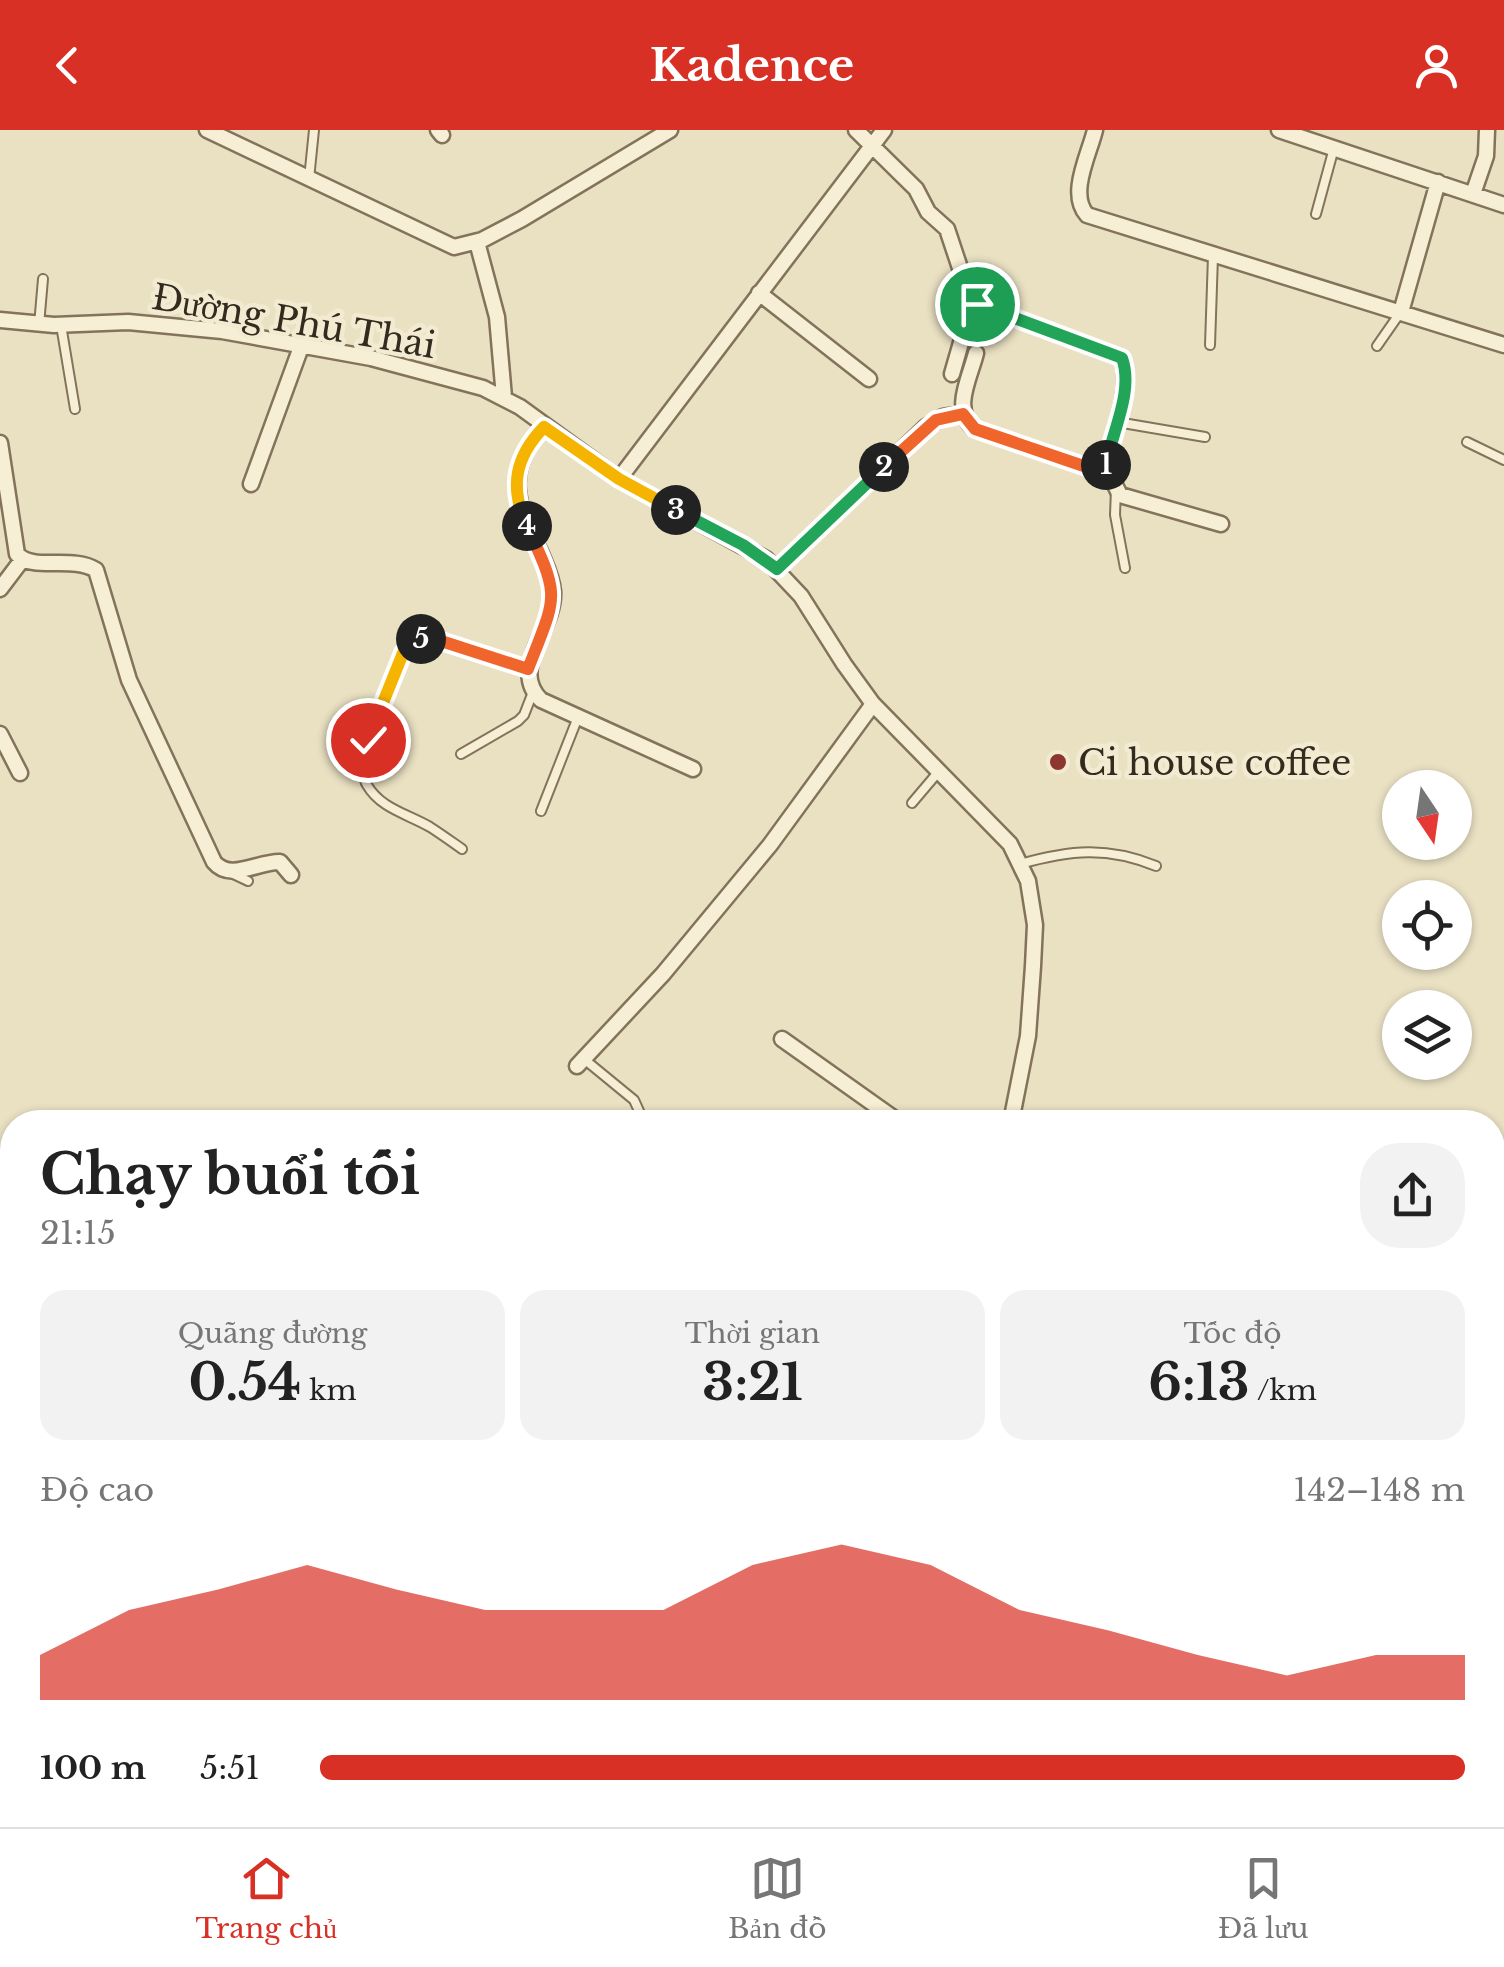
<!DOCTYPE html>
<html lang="vi">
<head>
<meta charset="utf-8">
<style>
  body { margin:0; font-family:"Libre Baskerville",serif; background:#f2f2f2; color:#222; height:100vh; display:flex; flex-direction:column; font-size:38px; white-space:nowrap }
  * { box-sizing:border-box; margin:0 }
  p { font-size:32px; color:#767676 }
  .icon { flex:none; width:55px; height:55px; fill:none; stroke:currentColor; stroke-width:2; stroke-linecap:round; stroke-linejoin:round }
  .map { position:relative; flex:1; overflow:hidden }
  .sheet { position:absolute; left:0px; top:980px; width:1505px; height:718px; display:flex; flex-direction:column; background:#fff; border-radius:40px 40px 0 0; box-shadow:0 2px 8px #0004 }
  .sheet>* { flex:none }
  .needle { width:65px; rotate:167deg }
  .buttons { position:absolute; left:1382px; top:640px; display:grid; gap:20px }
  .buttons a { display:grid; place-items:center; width:90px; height:90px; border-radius:50%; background:#fff; box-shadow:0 2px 8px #0004; font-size:50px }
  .pin { position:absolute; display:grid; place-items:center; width:85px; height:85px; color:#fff; margin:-42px; border:5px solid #fff; border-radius:50%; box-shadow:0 2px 10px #0007 }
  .km { position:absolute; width:50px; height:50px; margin:-25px; border-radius:50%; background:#222; color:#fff; font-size:28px; line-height:50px; text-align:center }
  .round { display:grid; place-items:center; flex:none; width:105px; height:105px; border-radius:40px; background:#f2f2f2 }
  .summary { display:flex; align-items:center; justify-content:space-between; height:170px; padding:0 40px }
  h1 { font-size:55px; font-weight:700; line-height:75px }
  .figures { display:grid; grid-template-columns:repeat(3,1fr); gap:15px; height:170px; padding:10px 40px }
  .figures div { display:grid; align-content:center; border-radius:25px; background:#f2f2f2; text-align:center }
  .figures b { font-size:50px; font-weight:700 }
  .figures small { font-size:28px; font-weight:400 }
  .figures p { font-size:28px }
  .chart { height:280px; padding:20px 40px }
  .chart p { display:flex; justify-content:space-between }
  .chart svg { width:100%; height:180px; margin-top:10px; fill:#d93025; opacity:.7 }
  ul { padding:0 40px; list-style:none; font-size:32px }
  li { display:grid; grid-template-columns:160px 120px 1fr; align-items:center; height:75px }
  li i { height:25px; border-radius:12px; background:#d93025 }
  header { display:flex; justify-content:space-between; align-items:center; height:130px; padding:0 40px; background:#d93025; color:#fff; font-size:45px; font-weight:700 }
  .tabs { display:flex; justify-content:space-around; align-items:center; height:140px; border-top:2px solid #e0e0e0; background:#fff; font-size:28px; color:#767676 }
  .tabs a { display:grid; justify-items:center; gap:5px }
  .tabs .active { color:#d93025 }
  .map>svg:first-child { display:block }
</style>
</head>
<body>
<header><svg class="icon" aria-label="back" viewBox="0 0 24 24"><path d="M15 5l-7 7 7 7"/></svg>Kadence<svg class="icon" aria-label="person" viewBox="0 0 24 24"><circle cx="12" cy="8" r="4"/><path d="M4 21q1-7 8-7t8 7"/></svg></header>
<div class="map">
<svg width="1504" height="1697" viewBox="0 0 1504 1697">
  <rect width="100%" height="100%" fill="#eae1c3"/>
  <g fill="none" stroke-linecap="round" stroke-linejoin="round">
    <defs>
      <path id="lane" d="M 309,49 L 314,0
        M 1316,84 L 1334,18
        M 39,195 L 43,149
        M 61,195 L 75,279
        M 1210,215 L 1213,126
        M 1377,216 L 1400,183
        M 1117,292 L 1205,307
        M 1467,312 L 1504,330
        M 1116,359 L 1115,385 L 1125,438
        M 461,624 L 518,591 L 524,585 L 533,562
        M 912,673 L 940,640
        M 541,681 L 578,587
        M 462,719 C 452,712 441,704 430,697 C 408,684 381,679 367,655 C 353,633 390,537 407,518 C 413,511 418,509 427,507 L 528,539
        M 1020,734 C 1070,720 1107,716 1156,736
        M 229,742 L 248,751
        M 584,929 L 634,970 L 644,992
        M 1492,1209 L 1504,1245
        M 1492,1663 L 1504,1664"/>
      <path id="street" d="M 207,0 L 454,117 L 482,110 L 522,89 L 670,0
        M 438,0 L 442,5
        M 856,0 L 916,59 L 928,82 L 947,99 L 970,168 L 982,176 L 1122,228 C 1133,262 1112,302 1106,337 L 1120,365 L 1221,394
        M 1095,0 C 1089,25 1068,64 1087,85 L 1504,215
        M 1279,0 L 1504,75
        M 1473,64 L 1486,26 L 1487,0
        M 477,112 L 497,187 L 504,267
        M 759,163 L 869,249
        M 1401,182 L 1438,52
        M 0,190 L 54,195 L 128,192 L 222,201 L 371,228 L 483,258 L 520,277 L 619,349 L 766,429 L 801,466 L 844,534 L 873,574 L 1010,714 L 1028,751 L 1035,795 L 1033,836 L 1028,906 L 1011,992
        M 976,223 C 970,248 951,280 975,299 L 1107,344
        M 952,244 L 973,171
        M 544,297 C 502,341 517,375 541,424 C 546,436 552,448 553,461 C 556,498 508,538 541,570 L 693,639
        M 0,313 L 17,424 C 33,442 72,425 96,440 L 129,550 L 214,732 C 230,752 259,731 280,732 L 291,745
        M 619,349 L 884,0
        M 251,354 L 301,217
        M 777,439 L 926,297 L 943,287 L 963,284
        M 0,459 L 22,430
        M 0,604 L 20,643
        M 782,909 L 899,992
        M 577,936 L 663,844 L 770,715 L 873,574
        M 1492,1106 L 1504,1094
        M 0,1597 L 12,1540
        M 237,1685 L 260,1697
        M 876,1685 L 882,1697
        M 49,1697 L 80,1689
        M 194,1697 L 197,1685
        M 441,1697 L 452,1685"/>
    </defs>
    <!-- lane casing -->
    <use href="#lane" stroke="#83735b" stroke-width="12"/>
    <!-- street casing -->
    <use href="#street" stroke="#83735b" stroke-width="19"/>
    <!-- lane -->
    <use href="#lane" stroke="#f6efd6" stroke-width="8"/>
    <!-- street -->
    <use href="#street" stroke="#f6efd6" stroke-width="14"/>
  </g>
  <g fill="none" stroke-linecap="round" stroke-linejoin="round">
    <defs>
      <path id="split-1" d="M 977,174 L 1122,228 C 1134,261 1112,302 1106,335"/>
      <path id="split-2" d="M 884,337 L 936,290 L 963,284 L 975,299 L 1107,344 L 1106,335"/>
      <path id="split-3" d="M 676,380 L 743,415 L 777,439 L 884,337"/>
      <path id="split-4" d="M 527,396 C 509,357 515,327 544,297 L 619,349 L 676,380"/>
      <path id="split-5" d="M 421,509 L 438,510 L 528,539 C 557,464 561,469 527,396"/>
      <path id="split-6" d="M 368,610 L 403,523 L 421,509"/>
    </defs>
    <!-- split-1 casing -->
    <use href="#split-1" stroke="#fff" stroke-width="20"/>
    <!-- split-2 casing -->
    <use href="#split-2" stroke="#fff" stroke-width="20"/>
    <!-- split-3 casing -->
    <use href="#split-3" stroke="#fff" stroke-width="20"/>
    <!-- split-4 casing -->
    <use href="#split-4" stroke="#fff" stroke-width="20"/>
    <!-- split-5 casing -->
    <use href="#split-5" stroke="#fff" stroke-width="20"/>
    <!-- split-6 casing -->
    <use href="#split-6" stroke="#fff" stroke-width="20"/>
    <!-- split-1 -->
    <use href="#split-1" stroke="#22a559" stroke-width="12"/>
    <!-- split-2 -->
    <use href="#split-2" stroke="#f0652b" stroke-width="12"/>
    <!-- split-3 -->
    <use href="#split-3" stroke="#22a559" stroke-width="12"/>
    <!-- split-4 -->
    <use href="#split-4" stroke="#f5b400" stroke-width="12"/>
    <!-- split-5 -->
    <use href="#split-5" stroke="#f0652b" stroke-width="12"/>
    <!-- split-6 -->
    <use href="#split-6" stroke="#f5b400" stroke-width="12"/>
  </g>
  <!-- markers -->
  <circle fill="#8d3730" stroke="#f2ebd2" stroke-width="4" cx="1058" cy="632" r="10"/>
  <g text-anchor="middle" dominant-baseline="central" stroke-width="9" stroke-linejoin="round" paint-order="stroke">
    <!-- street labels -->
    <g font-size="35" fill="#342a1e" stroke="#f2ebd2">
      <text transform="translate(294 191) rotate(10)">Đường Phú Thái</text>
    </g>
    <!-- poi labels -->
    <g font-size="35" fill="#342a1e" stroke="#f2ebd2" text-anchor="start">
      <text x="1078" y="632">Ci house coffee</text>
    </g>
  </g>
</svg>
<div class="buttons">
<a><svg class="needle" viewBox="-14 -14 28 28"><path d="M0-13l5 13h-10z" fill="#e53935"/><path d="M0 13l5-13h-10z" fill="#767676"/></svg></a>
<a><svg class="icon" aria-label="locate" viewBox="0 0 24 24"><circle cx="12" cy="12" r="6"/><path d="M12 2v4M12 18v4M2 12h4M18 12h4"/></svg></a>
<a><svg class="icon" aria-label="layers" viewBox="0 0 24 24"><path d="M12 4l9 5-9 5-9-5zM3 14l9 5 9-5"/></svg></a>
</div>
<div class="pin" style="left:977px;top:174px;background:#1e9e55"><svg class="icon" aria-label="arrive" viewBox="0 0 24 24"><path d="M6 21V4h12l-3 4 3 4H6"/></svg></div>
<div class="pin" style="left:368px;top:610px;background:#d93025"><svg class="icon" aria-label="check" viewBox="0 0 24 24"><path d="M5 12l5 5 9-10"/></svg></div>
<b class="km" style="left:1106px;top:335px">1</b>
<b class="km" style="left:884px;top:337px">2</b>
<b class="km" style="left:676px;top:380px">3</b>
<b class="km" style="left:527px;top:396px">4</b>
<b class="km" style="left:421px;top:509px">5</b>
<section class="sheet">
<div class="summary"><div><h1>Chạy buổi tối</h1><p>21:15</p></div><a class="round"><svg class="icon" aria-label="share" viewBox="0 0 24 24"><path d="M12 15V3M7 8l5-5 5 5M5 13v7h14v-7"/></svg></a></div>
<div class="figures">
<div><p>Quãng đường</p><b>0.54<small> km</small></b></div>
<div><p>Thời gian</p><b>3:21</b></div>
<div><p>Tốc độ</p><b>6:13<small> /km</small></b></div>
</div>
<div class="chart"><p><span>Độ cao</span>142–148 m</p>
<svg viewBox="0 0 160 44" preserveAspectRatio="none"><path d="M0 44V33L10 22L20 17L30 11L40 17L50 22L60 22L70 22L80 11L90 6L100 11L110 22L120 27L130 33L140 38L150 33L160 33V44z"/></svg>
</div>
<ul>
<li><b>100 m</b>5:51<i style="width:100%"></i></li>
</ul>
</section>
</div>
<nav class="tabs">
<a class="active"><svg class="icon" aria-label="home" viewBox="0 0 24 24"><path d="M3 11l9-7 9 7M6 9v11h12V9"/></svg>Trang chủ</a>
<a><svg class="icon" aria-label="map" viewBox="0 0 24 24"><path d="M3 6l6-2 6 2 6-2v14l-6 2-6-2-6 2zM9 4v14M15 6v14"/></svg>Bản đồ</a>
<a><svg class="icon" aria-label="saved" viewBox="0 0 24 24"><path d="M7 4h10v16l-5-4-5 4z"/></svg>Đã lưu</a>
</nav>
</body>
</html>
